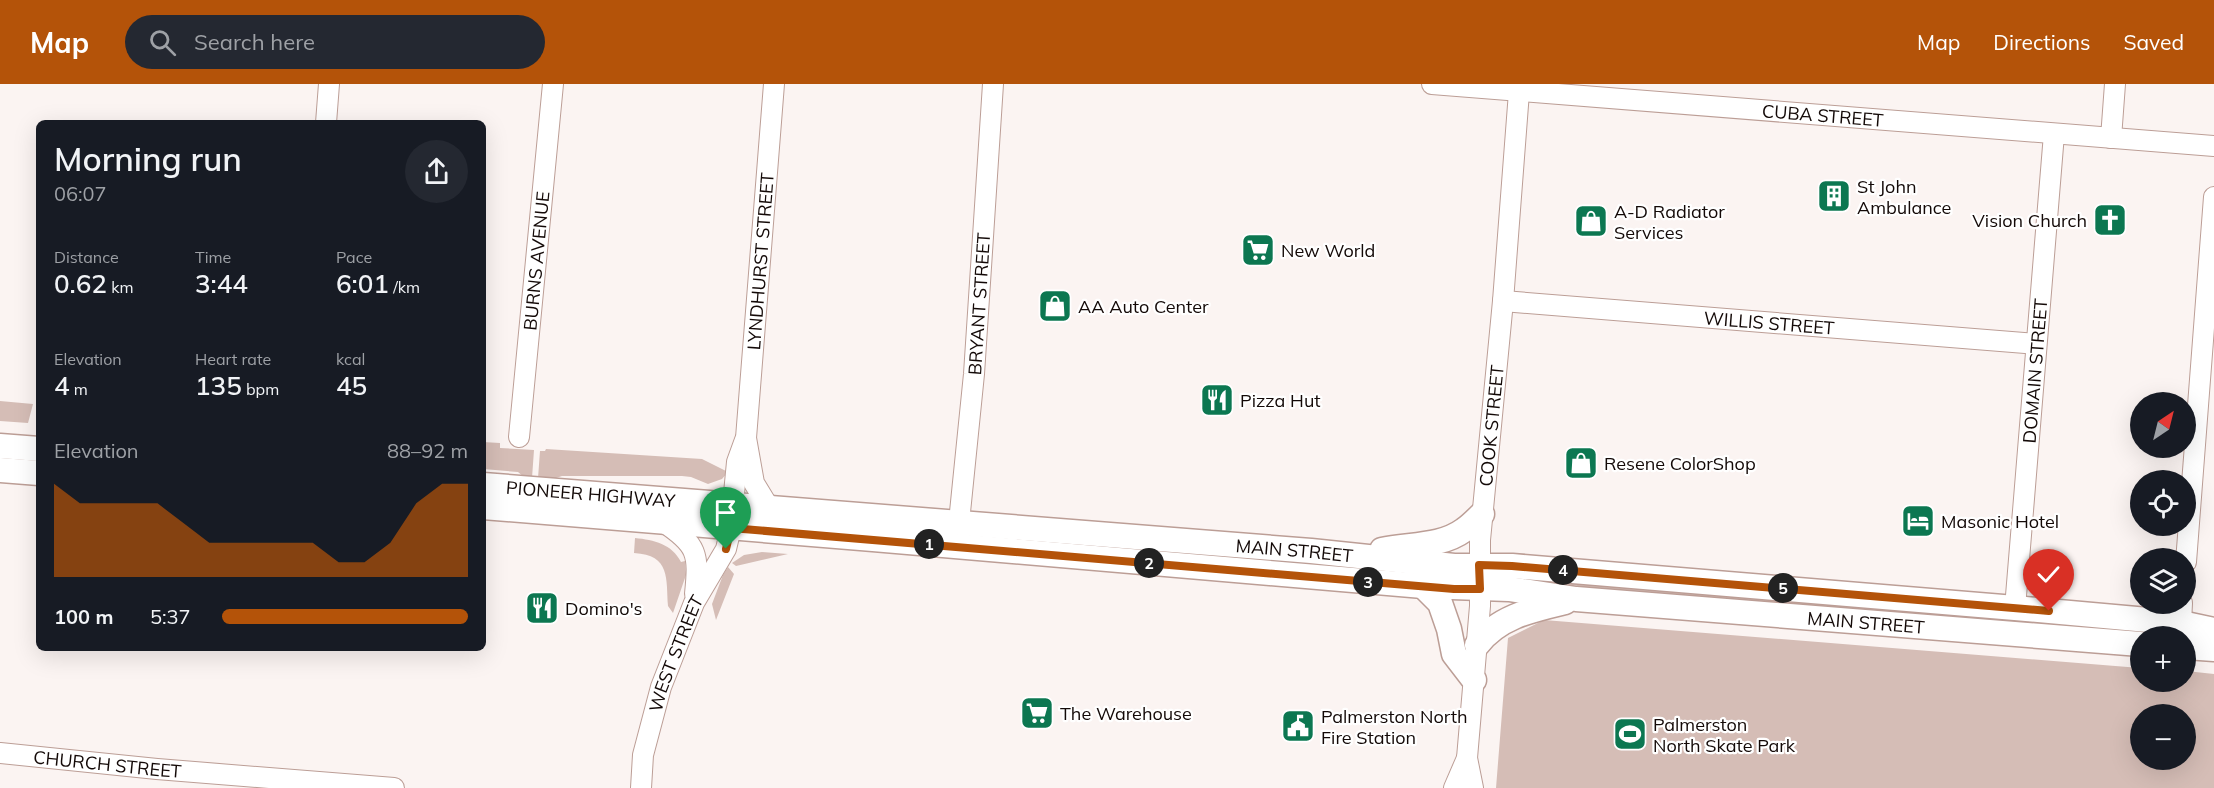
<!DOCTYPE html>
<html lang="en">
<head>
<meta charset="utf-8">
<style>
  body { margin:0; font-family:Mulish,sans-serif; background:#242831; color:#f1f3f6; height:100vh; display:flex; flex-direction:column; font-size:22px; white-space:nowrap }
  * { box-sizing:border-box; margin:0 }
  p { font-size:20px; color:#9ea1a6 }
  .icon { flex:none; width:33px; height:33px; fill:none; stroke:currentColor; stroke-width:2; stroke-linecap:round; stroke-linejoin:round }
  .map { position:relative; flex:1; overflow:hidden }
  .details { position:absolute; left:36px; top:36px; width:450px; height:531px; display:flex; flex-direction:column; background:#171b24; border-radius:9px; box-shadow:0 6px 24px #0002 }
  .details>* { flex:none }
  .needle { width:39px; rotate:35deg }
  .tools { position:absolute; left:2130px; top:308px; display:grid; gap:12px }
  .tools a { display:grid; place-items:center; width:66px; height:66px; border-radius:50%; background:#171b24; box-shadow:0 6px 24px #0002; font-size:30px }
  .pin { position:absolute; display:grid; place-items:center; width:51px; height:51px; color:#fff; margin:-62px -26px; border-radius:50% 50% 50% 0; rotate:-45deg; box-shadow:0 0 6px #0007 }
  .pin .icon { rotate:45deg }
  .km { position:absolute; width:30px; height:30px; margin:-15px; border-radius:50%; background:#222; color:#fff; font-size:16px; line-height:30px; text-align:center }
  .round { display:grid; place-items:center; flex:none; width:63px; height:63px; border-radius:32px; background:#242831 }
  .headline { display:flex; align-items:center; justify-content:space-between; height:102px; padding:0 18px }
  h1 { font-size:33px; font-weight:600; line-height:45px }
  .stats { display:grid; grid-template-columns:repeat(3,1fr); gap:9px; height:102px; padding:6px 18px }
  .stats div { display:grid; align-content:center }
  .stats b { font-size:26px; font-weight:600 }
  .stats small { font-size:16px; font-weight:400 }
  .stats p { font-size:16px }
  .chart { height:168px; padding:12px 18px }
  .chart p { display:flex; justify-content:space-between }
  .chart svg { width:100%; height:108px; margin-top:6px; fill:#b45309; opacity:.7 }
  ul { padding:0 18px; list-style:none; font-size:20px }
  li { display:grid; grid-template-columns:96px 72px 1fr; align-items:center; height:45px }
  li i { height:15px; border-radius:8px; background:#b45309 }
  header { display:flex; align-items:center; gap:36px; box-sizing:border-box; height:84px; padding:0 30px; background:#b45309; color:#fff }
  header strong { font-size:28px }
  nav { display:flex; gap:33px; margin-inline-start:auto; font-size:21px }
  .search { width:420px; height:54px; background:#242831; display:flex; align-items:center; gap:15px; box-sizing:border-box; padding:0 21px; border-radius:33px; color:#9ea1a6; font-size:22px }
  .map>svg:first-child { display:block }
</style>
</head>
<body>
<header>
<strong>Map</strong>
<div class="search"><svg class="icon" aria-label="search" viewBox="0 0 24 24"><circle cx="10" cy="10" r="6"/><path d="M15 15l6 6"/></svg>Search here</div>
<nav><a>Map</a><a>Directions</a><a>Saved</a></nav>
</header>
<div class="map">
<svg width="2214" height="704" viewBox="0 0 2214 704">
  <rect width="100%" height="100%" fill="#fbf4f2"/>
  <!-- green -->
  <path fill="#d5bdb6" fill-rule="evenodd" d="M 0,317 L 33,320 L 28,339 L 0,337 Z
    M 483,358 L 500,359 L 500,364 L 534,366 L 532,394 L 524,393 L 518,388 L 483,385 Z
    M 546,365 L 702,375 L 728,388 L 722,395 L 708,400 L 691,393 L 682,392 L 562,392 L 553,395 L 538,394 L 540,367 L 545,367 Z
    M 635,454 C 654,456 672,460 681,478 L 685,477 L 686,491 L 673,529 L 668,522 C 666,495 671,471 634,469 Z
    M 762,468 L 788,470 L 736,482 L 732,479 L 744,471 Z
    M 728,483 L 734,490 L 716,536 L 712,520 L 723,491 Z
    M 1560,496 L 2164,546 L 2186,552 L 2162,552 L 1609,507 L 1560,499 Z
    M 1544,536 L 2140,584 L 2140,597 L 2186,597 L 2186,587 L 2214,590 L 2214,704 L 1496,704 L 1508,554 ZM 2140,630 L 2186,630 L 2186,675 L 2140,675 Z"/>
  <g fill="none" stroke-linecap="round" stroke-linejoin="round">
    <defs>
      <g id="minor">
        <path id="s1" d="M 1432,0 L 2214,62"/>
        <path d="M 326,39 L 329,0"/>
        <path d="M 2111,54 L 2115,0"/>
        <path id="s2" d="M 1503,217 L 2036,260"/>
        <path id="s3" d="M 519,353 L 553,0"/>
        <path d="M 733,420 L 737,378 L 745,356"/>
        <path id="s4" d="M 768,422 L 754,399 L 746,354 L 774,0"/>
        <path d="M 663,438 C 698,461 699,470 695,510"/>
        <path id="s5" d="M 959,438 L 974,290 L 993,0"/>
        <path d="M 2186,478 L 2214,113"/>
        <path id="s6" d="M 2015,524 L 2054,50"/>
        <path d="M 2181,539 L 2182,519"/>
        <path id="s7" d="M 0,669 L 157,685 L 394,704"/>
        <path id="s8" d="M 641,704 L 643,671 L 661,603 L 694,519 L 726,465 L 731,444"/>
        <path d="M 1454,704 L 1467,674"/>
        <path id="s9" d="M 1473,704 L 1467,674 L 1480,522 L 1480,456 L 1503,217 L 1519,8"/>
      </g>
      <g id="major">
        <path d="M 0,362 L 39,365"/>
        <path d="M 0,386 L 39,389"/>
        <path id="s10" d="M 483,401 L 1311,467 L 1454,482 L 1512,482 L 2015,524 L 2181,539 L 2214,546"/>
        <path id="s11" d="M 483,423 L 873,455 L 1423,502 L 1509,505 L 1576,515 L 2140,560"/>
        <path d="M 1382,466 C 1409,460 1441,463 1464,446 C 1470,442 1476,436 1482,430"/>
        <path d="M 1423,502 L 1440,519 L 1449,545 L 1454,570 L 1474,596"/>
        <path d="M 1477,561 C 1498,533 1531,526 1565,518"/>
        <path d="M 2186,563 L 2214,565"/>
      </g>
    </defs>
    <!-- minor casing -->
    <use href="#minor" stroke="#bc9e96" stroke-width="22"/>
    <!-- major casing -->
    <use href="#major" stroke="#bc9e96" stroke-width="27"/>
    <!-- minor -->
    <use href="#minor" stroke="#fff" stroke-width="20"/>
    <!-- major -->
    <use href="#major" stroke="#fff" stroke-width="24"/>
  </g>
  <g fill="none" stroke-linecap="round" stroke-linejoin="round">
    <defs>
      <path id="route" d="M 726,465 L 731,444 L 1454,505 L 1480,505 L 1479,481 L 1512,482 L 2049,527"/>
    </defs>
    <!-- route casing -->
    <use href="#route" stroke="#fff" stroke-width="12"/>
    <!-- route -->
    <use href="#route" stroke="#b45309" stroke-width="8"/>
  </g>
  <!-- icons -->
  <defs>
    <symbol id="building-square" viewBox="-11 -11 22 22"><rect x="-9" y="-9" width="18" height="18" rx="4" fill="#0c7751" stroke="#fff"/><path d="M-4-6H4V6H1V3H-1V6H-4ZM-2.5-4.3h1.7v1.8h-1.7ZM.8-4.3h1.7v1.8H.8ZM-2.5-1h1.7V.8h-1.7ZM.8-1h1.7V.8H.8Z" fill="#fff"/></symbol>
    <symbol id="church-square" viewBox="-11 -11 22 22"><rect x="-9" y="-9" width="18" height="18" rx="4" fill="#0c7751" stroke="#fff"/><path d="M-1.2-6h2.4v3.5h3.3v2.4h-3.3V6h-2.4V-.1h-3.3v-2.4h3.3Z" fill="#fff"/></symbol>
    <symbol id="shop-square" viewBox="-11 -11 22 22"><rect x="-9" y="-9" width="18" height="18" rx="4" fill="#0c7751" stroke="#fff"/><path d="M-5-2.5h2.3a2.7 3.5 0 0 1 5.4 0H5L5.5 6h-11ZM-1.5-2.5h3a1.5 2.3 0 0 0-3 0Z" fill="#fff"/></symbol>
    <symbol id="supermarket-square" viewBox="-11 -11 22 22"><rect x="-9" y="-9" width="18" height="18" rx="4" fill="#0c7751" stroke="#fff"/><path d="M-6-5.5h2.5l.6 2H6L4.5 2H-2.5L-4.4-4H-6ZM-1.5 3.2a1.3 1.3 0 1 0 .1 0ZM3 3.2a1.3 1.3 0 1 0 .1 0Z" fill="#fff"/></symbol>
    <symbol id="restaurant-square" viewBox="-11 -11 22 22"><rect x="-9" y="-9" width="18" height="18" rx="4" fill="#0c7751" stroke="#fff"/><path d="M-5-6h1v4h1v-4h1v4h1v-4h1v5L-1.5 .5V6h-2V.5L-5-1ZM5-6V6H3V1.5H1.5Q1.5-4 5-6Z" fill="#fff"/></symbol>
    <symbol id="hotel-square" viewBox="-11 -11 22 22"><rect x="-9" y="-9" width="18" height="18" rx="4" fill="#0c7751" stroke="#fff"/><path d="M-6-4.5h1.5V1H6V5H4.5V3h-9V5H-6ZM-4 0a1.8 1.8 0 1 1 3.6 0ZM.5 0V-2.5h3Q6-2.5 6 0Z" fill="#fff"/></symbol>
    <symbol id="civic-square" viewBox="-11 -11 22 22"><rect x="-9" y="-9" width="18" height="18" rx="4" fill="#0c7751" stroke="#fff"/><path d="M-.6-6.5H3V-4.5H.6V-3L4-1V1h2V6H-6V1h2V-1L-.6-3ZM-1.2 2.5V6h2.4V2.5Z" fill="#fff"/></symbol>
    <symbol id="stadium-square" viewBox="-11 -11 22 22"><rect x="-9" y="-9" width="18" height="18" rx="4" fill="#0c7751" stroke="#fff"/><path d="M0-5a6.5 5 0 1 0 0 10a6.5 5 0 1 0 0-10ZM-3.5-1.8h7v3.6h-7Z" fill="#fff"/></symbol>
  </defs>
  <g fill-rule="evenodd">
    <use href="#building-square" x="1815" y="93" width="38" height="38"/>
    <use href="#church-square" x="2091" y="117" width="38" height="38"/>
    <use href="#shop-square" x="1572" y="118" width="38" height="38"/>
    <use href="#supermarket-square" x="1239" y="147" width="38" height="38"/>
    <use href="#shop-square" x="1036" y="203" width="38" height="38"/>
    <use href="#restaurant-square" x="1198" y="297" width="38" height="38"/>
    <use href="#shop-square" x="1562" y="360" width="38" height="38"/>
    <use href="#hotel-square" x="1899" y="418" width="38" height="38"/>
    <use href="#restaurant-square" x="523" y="505" width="38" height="38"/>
    <use href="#supermarket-square" x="1018" y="610" width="38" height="38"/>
    <use href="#civic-square" x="1279" y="623" width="38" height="38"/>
    <use href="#stadium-square" x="1611" y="631" width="38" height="38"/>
  </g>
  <g text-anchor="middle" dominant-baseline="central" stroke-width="4.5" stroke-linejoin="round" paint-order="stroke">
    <!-- street labels -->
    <g font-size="18" fill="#130907" stroke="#fff">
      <text stroke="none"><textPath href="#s1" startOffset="392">CUBA STREET</textPath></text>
      <text stroke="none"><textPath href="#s3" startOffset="177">BURNS AVENUE</textPath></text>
      <text stroke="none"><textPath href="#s4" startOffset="250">LYNDHURST STREET</textPath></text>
      <text stroke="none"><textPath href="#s5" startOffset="219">BRYANT STREET</textPath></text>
      <text stroke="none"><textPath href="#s2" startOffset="267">WILLIS STREET</textPath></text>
      <text stroke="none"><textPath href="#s6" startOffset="238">DOMAIN STREET</textPath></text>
      <text stroke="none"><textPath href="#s9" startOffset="364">COOK STREET</textPath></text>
      <text stroke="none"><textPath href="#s10" startOffset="108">PIONEER HIGHWAY</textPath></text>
      <text stroke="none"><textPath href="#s10" startOffset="814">MAIN STREET</textPath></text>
      <text stroke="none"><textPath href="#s11" startOffset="1388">MAIN STREET</textPath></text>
      <text stroke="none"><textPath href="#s8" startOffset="140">WEST STREET</textPath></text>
      <text stroke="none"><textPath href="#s7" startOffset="108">CHURCH STREET</textPath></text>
    </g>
    <!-- poi labels -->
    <g font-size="18" fill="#130907" stroke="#fff" text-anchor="start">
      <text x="1857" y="102">St John<tspan x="1857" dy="21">Ambulance</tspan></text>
      <text x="1614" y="127">A-D Radiator<tspan x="1614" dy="21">Services</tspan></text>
      <text x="2087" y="136" text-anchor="end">Vision Church</text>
      <text x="1281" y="166">New World</text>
      <text x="1078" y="222">AA Auto Center</text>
      <text x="1240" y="316">Pizza Hut</text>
      <text x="1604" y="379">Resene ColorShop</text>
      <text x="1941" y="437">Masonic Hotel</text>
      <text x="565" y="524">Domino's</text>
      <text x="1060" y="629">The Warehouse</text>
      <text x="1321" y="632">Palmerston North<tspan x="1321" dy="21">Fire Station</tspan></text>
      <text x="1653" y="640">Palmerston<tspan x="1653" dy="21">North Skate Park</tspan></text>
    </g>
  </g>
</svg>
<div class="tools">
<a><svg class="needle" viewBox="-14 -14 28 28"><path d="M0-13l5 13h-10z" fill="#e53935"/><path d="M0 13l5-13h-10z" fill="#9ea1a6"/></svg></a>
<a><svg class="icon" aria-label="locate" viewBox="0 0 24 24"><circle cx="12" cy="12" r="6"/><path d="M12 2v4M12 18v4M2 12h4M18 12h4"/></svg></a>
<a><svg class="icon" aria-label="layers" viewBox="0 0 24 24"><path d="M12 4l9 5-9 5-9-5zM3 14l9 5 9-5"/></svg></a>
<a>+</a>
<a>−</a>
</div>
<div class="pin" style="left:726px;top:465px;background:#1e9e55"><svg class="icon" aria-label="arrive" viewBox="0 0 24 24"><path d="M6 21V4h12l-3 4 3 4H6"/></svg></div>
<div class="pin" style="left:2049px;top:527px;background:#d93025"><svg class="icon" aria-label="check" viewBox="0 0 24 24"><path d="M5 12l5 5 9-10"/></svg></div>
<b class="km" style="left:929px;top:460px">1</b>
<b class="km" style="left:1149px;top:479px">2</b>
<b class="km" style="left:1368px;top:498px">3</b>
<b class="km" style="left:1563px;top:486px">4</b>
<b class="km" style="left:1783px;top:504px">5</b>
<section class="details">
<div class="headline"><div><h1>Morning run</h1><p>06:07</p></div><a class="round"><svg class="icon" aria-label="share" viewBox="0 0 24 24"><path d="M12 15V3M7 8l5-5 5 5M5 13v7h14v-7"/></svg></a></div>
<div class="stats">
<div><p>Distance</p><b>0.62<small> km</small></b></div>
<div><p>Time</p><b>3:44</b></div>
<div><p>Pace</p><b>6:01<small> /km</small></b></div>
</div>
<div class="stats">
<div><p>Elevation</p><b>4<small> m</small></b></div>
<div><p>Heart rate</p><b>135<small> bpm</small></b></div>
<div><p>kcal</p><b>45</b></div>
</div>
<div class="chart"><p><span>Elevation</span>88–92 m</p>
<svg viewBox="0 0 160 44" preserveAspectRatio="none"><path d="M0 44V6L10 14L20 14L30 14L40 14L50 22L60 30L70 30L80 30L90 30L100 30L110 38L120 38L130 30L140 14L150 6L160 6V44z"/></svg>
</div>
<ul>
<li><b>100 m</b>5:37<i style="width:100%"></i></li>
</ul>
</section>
</div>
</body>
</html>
